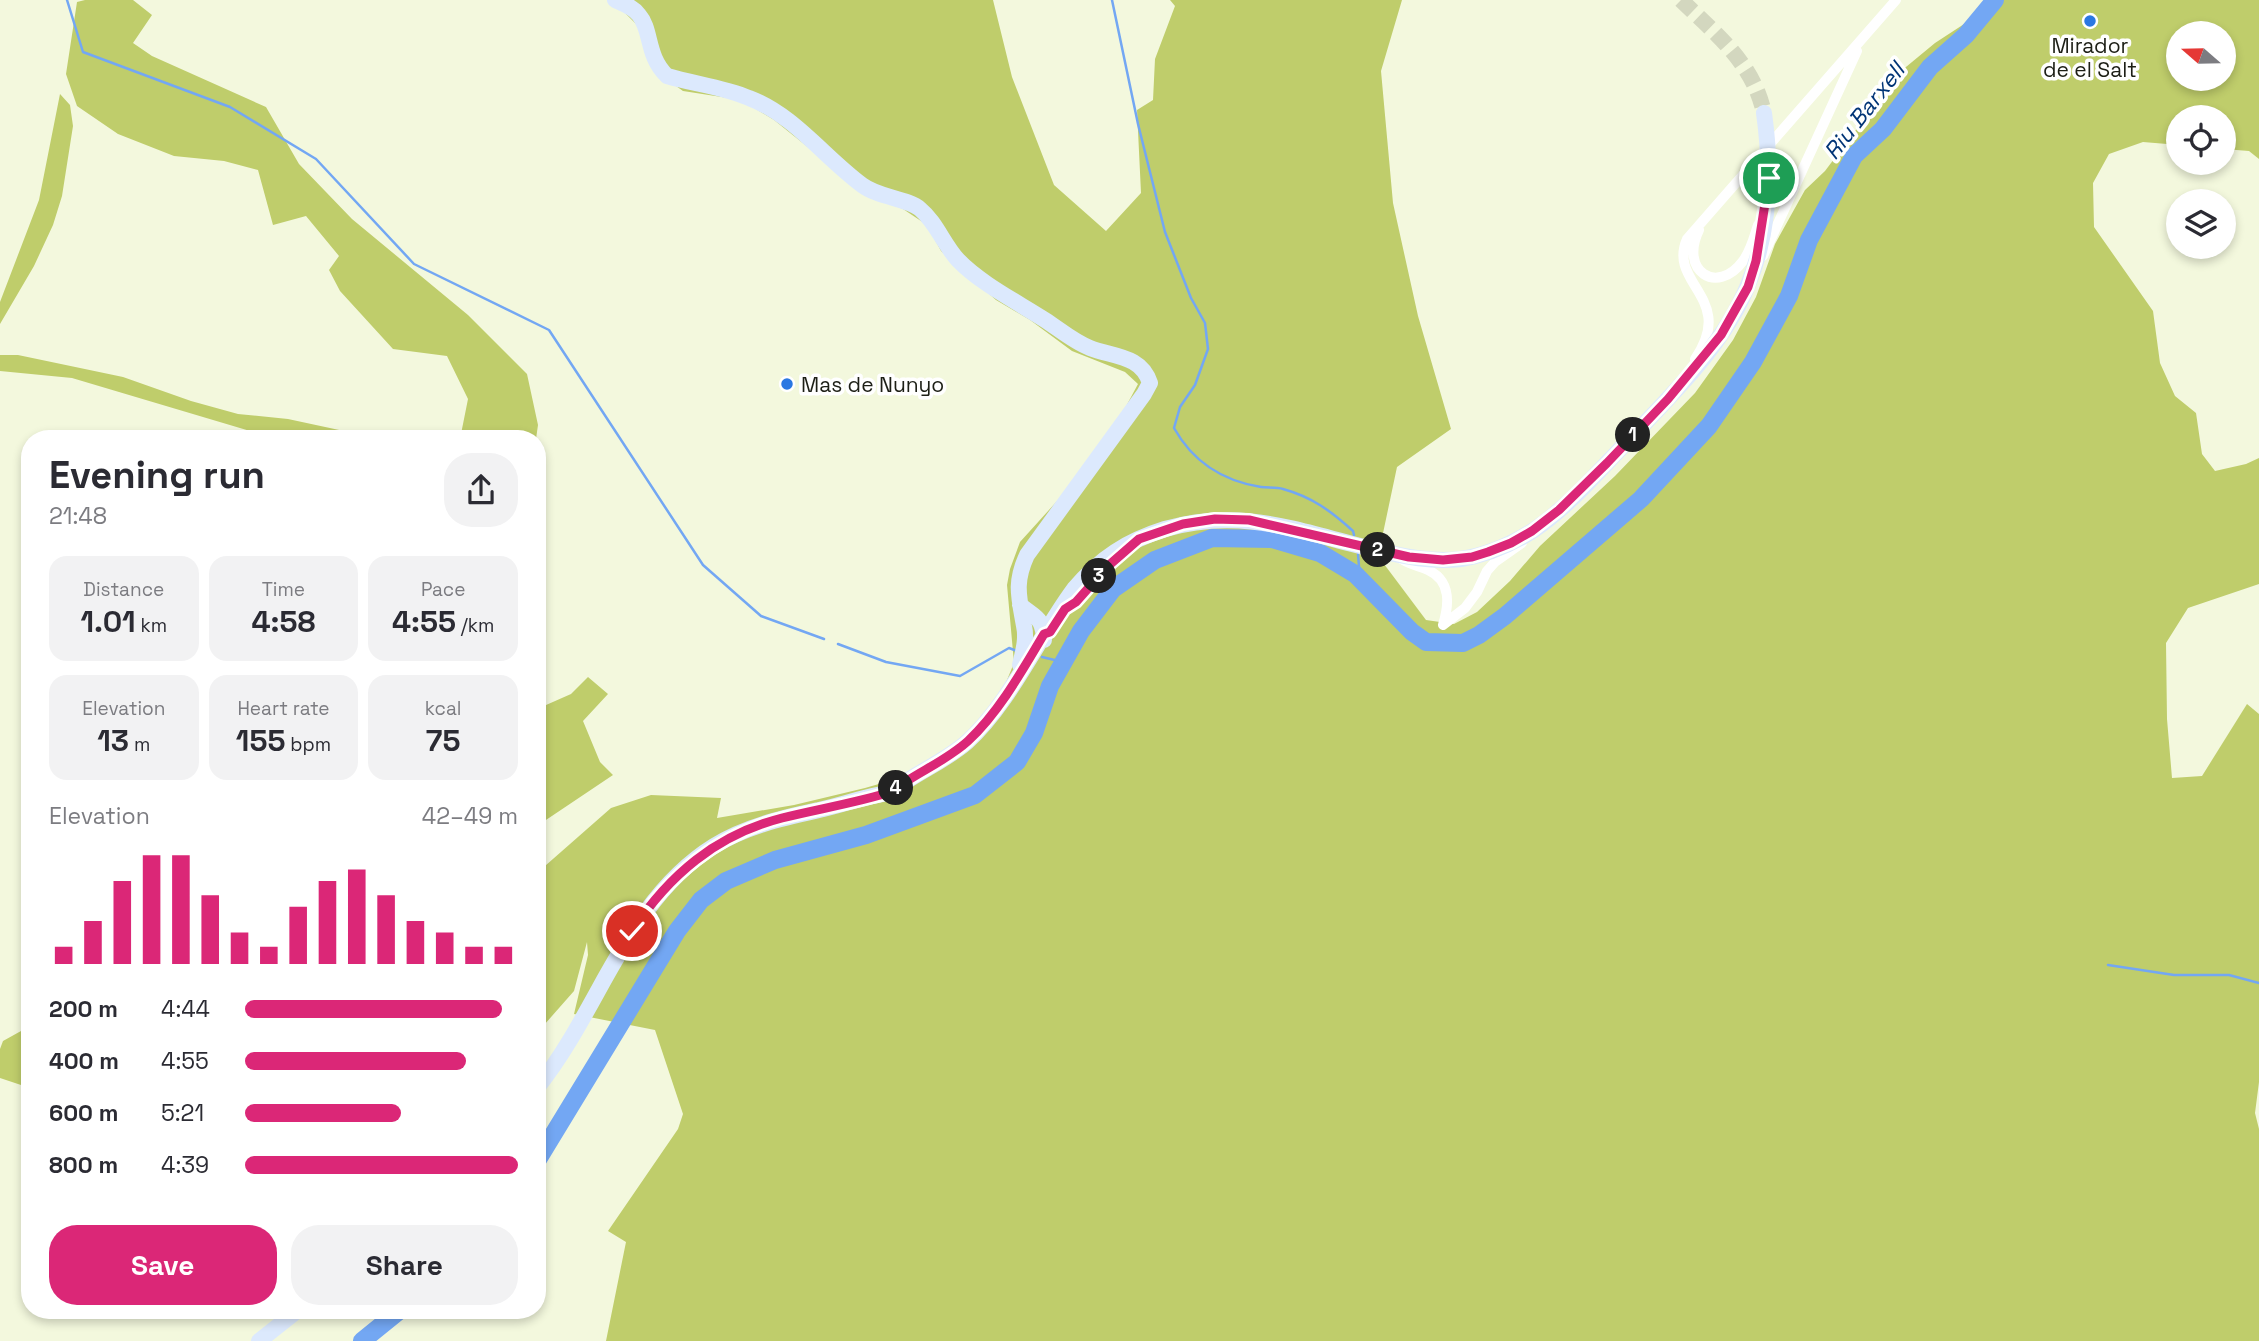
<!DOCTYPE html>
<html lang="en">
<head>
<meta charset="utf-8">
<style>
  body { margin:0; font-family:"Space Grotesk",sans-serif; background:#f2f2f3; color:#2b2b33; height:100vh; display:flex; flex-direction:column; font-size:26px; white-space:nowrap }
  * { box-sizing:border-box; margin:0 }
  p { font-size:23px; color:#7c7c81 }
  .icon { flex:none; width:38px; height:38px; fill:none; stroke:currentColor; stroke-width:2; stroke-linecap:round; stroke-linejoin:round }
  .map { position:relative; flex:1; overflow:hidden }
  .side { position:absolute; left:21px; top:430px; width:525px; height:889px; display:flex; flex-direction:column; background:#fff; border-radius:28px; box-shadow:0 4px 10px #0003 }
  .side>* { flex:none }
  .needle { width:46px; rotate:290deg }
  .tools { position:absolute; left:2166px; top:21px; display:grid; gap:14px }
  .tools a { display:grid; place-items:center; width:70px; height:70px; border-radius:50%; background:#fff; box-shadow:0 4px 10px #0003; font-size:35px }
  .pin { position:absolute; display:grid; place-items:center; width:60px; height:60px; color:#fff; margin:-30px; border:4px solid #fff; border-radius:50%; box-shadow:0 2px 7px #0007 }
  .km { position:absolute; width:35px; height:35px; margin:-18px; border-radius:50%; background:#222; color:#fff; font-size:19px; line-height:35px; text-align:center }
  .round { display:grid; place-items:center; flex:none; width:74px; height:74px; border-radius:28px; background:#f2f2f3 }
  .headline { display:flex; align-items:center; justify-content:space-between; height:119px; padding:0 28px }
  h1 { font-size:38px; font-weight:800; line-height:52px }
  .figures { display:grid; grid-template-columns:repeat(3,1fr); gap:10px; height:119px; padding:7px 28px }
  .figures div { display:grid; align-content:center; border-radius:18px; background:#f2f2f3; text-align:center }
  .figures b { font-size:30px; font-weight:800 }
  .figures small { font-size:19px; font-weight:400 }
  .figures p { font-size:19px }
  .chart { height:196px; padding:14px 28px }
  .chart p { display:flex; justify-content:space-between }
  .chart svg { width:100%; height:126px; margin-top:7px; stroke:#db2777; stroke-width:6 }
  .cta { display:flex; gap:14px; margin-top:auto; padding:14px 28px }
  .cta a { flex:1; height:80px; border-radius:28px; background:#db2777; color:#fff; font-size:28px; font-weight:800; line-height:80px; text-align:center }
  .cta a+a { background:#f2f2f3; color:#2b2b33 }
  ul { padding:0 28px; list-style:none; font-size:23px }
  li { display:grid; grid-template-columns:112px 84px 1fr; align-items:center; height:52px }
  li i { height:18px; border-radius:9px; background:#db2777 }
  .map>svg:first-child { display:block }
</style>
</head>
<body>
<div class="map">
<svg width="2259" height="1341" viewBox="0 0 2259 1341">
  <rect width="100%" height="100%" fill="#f3f8dd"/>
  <!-- forest -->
  <path fill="#bfcd6b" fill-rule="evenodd" d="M 85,0 L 133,0 L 152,15 L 133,43 L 152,56 L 266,107 L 299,164 L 352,219 L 468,315 L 527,374 L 538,425 L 536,439 L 460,439 L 468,399 L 447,356 L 393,349 L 340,291 L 329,270 L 339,256 L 306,216 L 273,225 L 258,170 L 224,161 L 174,156 L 118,134 L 77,106 L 66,74 L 77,2 Z
    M 612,0 L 993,0 L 1012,77 L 1054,185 L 1106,231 L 1141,193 L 1137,110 L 1153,100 L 1155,59 L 1175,6 L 1170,0 L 1402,0 L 1381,71 L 1393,203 L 1418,316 L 1451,429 L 1397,467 L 1382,538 L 1384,564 L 1426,620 L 1454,624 L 1477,612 L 1510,581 L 1540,546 L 1615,476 L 1695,393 L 1733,340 L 1756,297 L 1775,244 L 1805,190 L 1825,171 L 1867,115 L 1889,81 L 1935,43 L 1984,11 L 1995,0 L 2259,0 L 2259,159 L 2249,151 L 2224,149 L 2224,117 L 2179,117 L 2179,145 L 2143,142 L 2109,154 L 2093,183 L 2094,227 L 2153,311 L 2160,363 L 2175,396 L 2196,413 L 2202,454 L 2215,471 L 2246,464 L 2259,458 L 2259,584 L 2188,608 L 2166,643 L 2167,719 L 2172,778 L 2202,776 L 2247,704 L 2259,714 L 2259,1082 L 2255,1113 L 2259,1129 L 2259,1341 L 606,1341 L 626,1242 L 608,1231 L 678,1129 L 683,1114 L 655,1030 L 574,1014 L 588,955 L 587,942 L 574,991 L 537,1033 L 537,873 L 611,808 L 651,795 L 721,798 L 717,818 L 794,805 L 865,788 L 920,772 L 967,739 L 1002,692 L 1014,663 L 1007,585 L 1010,569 L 1020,542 L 1077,479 L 1123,412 L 1138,384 L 1125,372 L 1072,351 L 1030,320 L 996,300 L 941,251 L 927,225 L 903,209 L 865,193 L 774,120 L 741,100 L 683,91 L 662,76 L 637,25 ZM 2179,33 L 2224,33 L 2224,79 L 2179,79 Z
    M 60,94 L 70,105 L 73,126 L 62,196 L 53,225 L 34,266 L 0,324 L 0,302 L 39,200 Z
    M 0,355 L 18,355 L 123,377 L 191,401 L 238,414 L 288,419 L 381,439 L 329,439 L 250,431 L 72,378 L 0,371 Z
    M 588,677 L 608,694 L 583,721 L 600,762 L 613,775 L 537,826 L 537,709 L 571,694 Z
    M 30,1026 L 30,1088 L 0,1078 L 0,1049 L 3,1041 Z"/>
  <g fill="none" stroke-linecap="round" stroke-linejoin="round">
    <!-- stream -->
    <path stroke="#73a7f3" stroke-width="2.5" d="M 67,0 L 83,52 L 230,107 L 316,159 L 414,264 L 549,330 L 703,565 L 761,616 L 824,639
      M 1112,0 L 1138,124 L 1165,232 L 1191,298 L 1205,323 L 1208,349 L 1195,385 L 1180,407 L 1174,428 C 1193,462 1223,481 1261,487 C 1268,488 1276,487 1283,489 C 1312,497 1331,511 1353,531 L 1354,535
      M 1358,554 L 1360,579
      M 838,644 L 886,662 L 960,676 L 1009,648 L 1017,651
      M 1042,657 L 1063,662
      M 2108,965 L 2174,975 L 2229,975 L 2259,983"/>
    <!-- river -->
    <path stroke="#73a7f3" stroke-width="18" d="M 537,1161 L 677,931 L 701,900 L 726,881 L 775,860 L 866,835 L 975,795 L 1017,762 L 1034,733 L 1050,686 L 1081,631 L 1113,589 L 1155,560 L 1212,538 L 1272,539 L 1320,553 L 1355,574 L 1412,632 L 1426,642 L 1463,643 L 1479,635 L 1505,616 L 1641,499 L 1709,426 L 1753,362 L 1789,296 L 1809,240 L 1854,156 L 1883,129 L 1930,67 L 1966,35 L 1995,0
      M 362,1341 L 399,1311"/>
    <!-- secondary-tunnel -->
    <path stroke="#d3d7bf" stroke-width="16" stroke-dasharray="16 8" stroke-linecap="butt" d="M 1681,0 C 1717,35 1753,63 1764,113"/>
    <!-- street -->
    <path stroke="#fff" stroke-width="10" d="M 1699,230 C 1679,271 1717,296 1743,261 C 1751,250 1754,237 1758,225
      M 1763,256 L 1857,51
      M 1695,359 C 1737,298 1667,284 1687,239 L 1896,0
      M 1397,556 C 1408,565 1417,565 1428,570 C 1452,581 1449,605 1443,625
      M 1443,625 L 1465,608 L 1477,592 L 1487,571 L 1495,562 L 1522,543"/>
    <!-- secondary -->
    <path stroke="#dce9fd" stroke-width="16" d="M 615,0 C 624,4 633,7 639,15 C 652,30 646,56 667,76 C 694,84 723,87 749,98 C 794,115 824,157 862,185 C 879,198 907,198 920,209 C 936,222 944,245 958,260 C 980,283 1017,302 1045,320 C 1059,329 1074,342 1090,348 C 1113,357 1141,355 1150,383 L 1144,394 L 1027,555 C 1014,583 1019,597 1024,626 C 1027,639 1023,652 1020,665
      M 1020,605 C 1036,618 1043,617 1044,640
      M 891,792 C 915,773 944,762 967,742 C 1010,703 1039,636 1074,589 C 1100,558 1127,541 1165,529 C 1244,506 1302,533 1377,550 C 1405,557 1432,562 1461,559 C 1487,555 1512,544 1534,530 C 1569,506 1597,473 1626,443 C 1671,395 1723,347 1748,285 C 1770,231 1772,170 1764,113
      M 537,1088 C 600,1010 626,901 714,846 C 746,826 783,818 819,810 C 846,804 874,793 902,791
      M 259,1341 L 297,1311"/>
  </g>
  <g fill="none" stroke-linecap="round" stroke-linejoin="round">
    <defs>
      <path id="route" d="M 632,931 C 669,875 716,835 782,818 C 818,809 855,803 891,792 C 915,773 945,762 968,741 C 999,712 1022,671 1044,634 L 1050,632 L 1065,609 L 1076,602 L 1108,566 L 1139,539 L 1183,524 L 1215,519 L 1249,520 L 1409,557 L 1443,560 L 1472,557 L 1488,552 L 1511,543 L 1532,531 L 1559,510 L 1607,463 L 1668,399 L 1721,335 L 1748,287 L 1756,261 L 1769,178"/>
    </defs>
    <!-- route casing -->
    <use href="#route" stroke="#fff" stroke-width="14"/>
    <!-- route -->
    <use href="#route" stroke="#db2777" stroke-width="9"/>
  </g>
  <!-- markers -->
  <g fill="#2a77e2" stroke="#fff" stroke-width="2.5">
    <circle cx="2090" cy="21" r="7"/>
    <circle cx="787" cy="384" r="7"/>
  </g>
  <g text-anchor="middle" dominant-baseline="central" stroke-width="7" stroke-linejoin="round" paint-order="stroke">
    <!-- poi labels -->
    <g font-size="21" fill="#1d1f16" stroke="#fff">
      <text x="2090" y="45">Mirador<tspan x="2090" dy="24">de el Salt</tspan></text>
      <text x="801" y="384" text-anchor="start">Mas de Nunyo</text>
    </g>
    <!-- water labels -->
    <g font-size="23" font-style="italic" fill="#013476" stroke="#fff">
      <text transform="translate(1864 111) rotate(-52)">Riu Barxell</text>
    </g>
  </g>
</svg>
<div class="tools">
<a><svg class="needle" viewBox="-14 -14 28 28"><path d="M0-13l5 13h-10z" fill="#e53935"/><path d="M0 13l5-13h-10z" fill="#7c7c81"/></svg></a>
<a><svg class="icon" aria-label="locate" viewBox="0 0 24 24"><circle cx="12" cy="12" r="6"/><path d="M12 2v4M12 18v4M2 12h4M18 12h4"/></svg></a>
<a><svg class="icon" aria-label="layers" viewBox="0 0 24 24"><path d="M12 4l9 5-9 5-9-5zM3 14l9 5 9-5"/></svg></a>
</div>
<div class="pin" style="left:1769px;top:178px;background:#1e9e55"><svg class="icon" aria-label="arrive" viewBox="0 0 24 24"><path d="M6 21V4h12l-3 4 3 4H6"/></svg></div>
<div class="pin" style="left:632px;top:931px;background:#d93025"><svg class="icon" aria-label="check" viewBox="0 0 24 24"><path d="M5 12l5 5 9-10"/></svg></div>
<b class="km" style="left:1633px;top:435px">1</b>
<b class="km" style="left:1378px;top:550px">2</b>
<b class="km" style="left:1099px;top:576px">3</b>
<b class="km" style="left:896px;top:788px">4</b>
<section class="side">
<div class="headline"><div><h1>Evening run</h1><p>21:48</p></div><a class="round"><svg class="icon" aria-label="share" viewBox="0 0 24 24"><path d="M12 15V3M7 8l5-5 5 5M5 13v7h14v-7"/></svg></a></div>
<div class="figures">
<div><p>Distance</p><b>1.01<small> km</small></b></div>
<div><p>Time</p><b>4:58</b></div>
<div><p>Pace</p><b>4:55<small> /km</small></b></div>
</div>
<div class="figures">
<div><p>Elevation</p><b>13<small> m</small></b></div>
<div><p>Heart rate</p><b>155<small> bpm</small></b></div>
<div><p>kcal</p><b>75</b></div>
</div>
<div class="chart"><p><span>Elevation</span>42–49 m</p>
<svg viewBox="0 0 160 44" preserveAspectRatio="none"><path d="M5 44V38M15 44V29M25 44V15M35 44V6M45 44V6M55 44V20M65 44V33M75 44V38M85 44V24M95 44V15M105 44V11M115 44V20M125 44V29M135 44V33M145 44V38M155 44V38"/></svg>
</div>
<ul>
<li><b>200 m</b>4:44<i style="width:94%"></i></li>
<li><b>400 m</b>4:55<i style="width:81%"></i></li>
<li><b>600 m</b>5:21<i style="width:57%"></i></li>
<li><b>800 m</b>4:39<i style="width:100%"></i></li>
</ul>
<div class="cta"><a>Save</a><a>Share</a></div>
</section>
</div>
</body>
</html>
